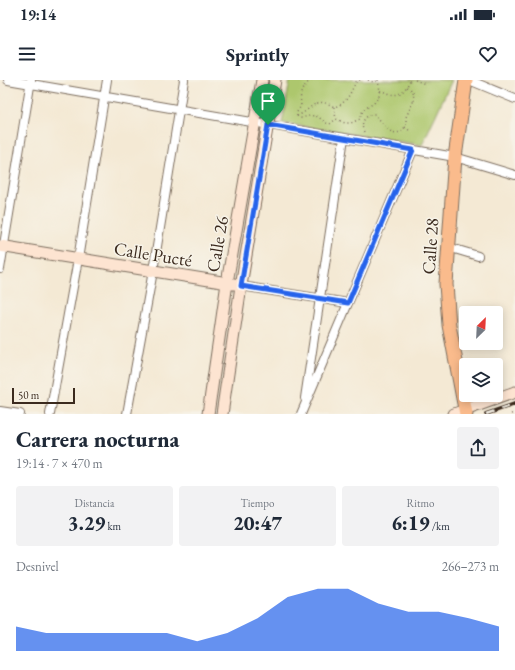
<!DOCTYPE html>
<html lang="es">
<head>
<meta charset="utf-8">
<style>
  body { margin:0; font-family:"EB Garamond",serif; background:#f2f2f3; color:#1f2937; height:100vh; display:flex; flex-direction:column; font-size:15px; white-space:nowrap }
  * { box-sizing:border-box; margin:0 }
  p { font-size:13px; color:#747a83 }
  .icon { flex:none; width:22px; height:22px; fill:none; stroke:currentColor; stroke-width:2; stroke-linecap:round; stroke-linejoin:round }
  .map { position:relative; height:334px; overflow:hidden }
  .side { display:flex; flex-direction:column; background:#fff; flex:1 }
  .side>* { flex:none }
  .needle { width:26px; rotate:24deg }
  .controls { position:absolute; left:459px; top:226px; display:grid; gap:8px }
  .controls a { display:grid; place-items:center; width:44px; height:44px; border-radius:4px; background:#fff; box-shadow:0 2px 10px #0003; font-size:20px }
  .scale { position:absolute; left:12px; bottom:10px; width:63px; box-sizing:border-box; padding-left:4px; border:2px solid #3b2a1e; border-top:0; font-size:11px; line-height:14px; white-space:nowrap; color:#3b2a1e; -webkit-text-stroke:3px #f7f3e8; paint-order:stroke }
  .pin { position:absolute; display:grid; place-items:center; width:34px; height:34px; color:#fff; margin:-41px -17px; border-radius:50% 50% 50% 0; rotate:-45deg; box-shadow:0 0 4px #0007 }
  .pin .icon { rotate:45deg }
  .round { display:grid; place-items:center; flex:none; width:42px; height:42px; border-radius:4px; background:#f2f2f3 }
  .headline { display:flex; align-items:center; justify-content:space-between; height:68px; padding:0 16px }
  h1 { font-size:22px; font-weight:800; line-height:30px }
  .metrics { display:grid; grid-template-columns:repeat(3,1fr); gap:6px; height:68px; padding:4px 16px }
  .metrics div { display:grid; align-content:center; border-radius:4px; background:#f2f2f3; text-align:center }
  .metrics b { font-size:20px; font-weight:800 }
  .metrics small { font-size:11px; font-weight:400 }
  .metrics p { font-size:11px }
  .chart { height:112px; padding:8px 16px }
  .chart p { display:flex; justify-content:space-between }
  .chart svg { width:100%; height:72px; margin-top:4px; fill:#2563eb; opacity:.7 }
  .status { display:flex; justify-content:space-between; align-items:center; height:28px; padding:0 20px; background:#fff; direction:ltr }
  .status svg { height:11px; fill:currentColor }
  header { display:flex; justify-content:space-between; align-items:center; height:52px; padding:0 16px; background:#fff; font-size:18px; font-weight:800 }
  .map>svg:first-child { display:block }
</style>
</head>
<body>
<div class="status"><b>19:14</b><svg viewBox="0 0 49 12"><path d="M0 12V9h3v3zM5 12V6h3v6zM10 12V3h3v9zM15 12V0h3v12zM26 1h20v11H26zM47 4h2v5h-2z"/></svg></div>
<header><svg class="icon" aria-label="menu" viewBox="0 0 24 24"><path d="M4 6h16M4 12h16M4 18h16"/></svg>Sprintly<svg class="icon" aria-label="heart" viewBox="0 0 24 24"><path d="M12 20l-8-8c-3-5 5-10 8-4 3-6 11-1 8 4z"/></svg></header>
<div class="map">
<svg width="515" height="334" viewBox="0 0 515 334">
  <rect width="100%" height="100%" fill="#f7f3e8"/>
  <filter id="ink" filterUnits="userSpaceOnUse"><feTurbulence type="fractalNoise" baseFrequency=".025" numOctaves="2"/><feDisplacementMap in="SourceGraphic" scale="8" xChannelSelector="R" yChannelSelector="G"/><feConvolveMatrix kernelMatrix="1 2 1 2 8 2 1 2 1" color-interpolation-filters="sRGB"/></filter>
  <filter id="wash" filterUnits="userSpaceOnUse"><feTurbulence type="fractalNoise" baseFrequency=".012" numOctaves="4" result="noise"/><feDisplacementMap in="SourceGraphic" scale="16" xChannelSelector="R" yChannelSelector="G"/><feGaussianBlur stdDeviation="0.9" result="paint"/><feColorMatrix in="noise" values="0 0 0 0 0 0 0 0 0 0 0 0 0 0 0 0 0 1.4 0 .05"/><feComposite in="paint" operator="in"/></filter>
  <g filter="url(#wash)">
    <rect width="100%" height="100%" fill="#f4e9d4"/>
    <!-- green -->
    <path fill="#adc76d" stroke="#747846" d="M 290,0 L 452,0 L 422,65 L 282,43 Z"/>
  </g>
  <g filter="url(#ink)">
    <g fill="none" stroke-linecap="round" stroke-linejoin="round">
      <defs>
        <path id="street" d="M 8,0 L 455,77 L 515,95
          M 469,0 L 515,19
          M 448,167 L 478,176
          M 0,189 L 31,0
          M 241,206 L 348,223
          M 305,318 L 344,58
          M 0,331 L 20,334
          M 50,334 L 78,179 L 107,0
          M 127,334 L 153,191 L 184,0
          M 301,334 L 413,70"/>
        <path id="secondary" d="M 0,166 L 234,204
          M 208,334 L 227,203 L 262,0
          M 222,334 L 241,206 L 275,0
          M 454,334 L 515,312"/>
        <path id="primary" d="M 466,0 L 455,77 L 446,204 L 449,245 L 466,334"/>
      </defs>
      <!-- street casing -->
      <use href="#street" stroke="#7c6d5e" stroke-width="10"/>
      <!-- secondary casing -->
      <use href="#secondary" stroke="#7c6d5e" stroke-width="13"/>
      <!-- primary casing -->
      <use href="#primary" stroke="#7c6d5e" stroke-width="15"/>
      <!-- path -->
      <path stroke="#7c6d5e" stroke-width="1.5" stroke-dasharray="1 3" stroke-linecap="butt" d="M 368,0 L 373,2 L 378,1
        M 415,0 L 425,4
        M 407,7 L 413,11 L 414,20 L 417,21
        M 380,11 C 384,11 386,13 390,14 C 401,17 406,9 410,0
        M 334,27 L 336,39
        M 297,36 L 301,38 C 306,37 310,35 315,36 C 321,37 323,43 330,44 L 336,39 L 345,43 L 351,43 L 360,39 L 363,30 L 374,23 L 379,16 L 380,11 L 378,0
        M 297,36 C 312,30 315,15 334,27 C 347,24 350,13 356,2 L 360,0
        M 297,36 L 297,32 L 301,26 C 300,13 300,9 311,0
        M 405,47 L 410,51
        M 364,52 C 360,44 364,35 374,34 C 384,42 388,58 403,51 L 406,44 L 406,37 L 414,20
        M 511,334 L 515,333"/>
      <!-- street -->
      <use href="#street" stroke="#fff" stroke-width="8"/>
      <!-- secondary -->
      <use href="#secondary" stroke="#fde4d1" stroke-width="11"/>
      <!-- primary -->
      <use href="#primary" stroke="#fabb8c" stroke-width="13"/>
      <defs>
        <path id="rail" d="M 486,334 L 515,324"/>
      </defs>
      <!-- rail casing -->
      <use href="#rail" stroke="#3b2a1e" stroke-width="4"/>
      <!-- rail -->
      <use href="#rail" stroke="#f7f3e8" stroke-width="2.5" stroke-dasharray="8" stroke-linecap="butt"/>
    </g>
  </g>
  <g fill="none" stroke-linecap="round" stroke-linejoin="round" filter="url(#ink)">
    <defs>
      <path id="route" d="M 268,45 L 413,70 L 348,223 L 241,206 Z"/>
    </defs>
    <!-- route casing -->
    <use href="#route" stroke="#fff" stroke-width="8"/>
    <!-- route -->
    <use href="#route" stroke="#2563eb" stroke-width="5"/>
  </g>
  <g text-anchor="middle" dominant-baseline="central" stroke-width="3" stroke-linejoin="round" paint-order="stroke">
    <!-- street labels -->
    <g font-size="18" fill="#3b2a1e" stroke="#f7f3e8">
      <text transform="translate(217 164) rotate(-80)">Calle 26</text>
      <text transform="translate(430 166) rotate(-86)">Calle 28</text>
      <text transform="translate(153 174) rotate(9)">Calle Pucté</text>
    </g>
  </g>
</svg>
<div class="controls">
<a><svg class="needle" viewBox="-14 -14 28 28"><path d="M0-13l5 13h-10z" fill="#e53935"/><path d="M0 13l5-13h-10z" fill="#747a83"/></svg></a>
<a><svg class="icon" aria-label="layers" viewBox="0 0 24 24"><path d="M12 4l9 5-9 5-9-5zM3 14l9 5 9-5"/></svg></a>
</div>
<div class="scale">50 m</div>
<div class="pin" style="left:268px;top:45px;background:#1e9e55"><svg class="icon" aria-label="arrive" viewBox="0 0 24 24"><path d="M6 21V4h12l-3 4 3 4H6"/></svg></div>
</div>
<section class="side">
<div class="headline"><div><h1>Carrera nocturna</h1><p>19:14 · 7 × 470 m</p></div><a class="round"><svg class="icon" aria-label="share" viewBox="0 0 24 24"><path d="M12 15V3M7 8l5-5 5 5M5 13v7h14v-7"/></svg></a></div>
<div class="metrics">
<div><p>Distancia</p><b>3.29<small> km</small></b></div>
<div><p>Tiempo</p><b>20:47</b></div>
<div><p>Ritmo</p><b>6:19<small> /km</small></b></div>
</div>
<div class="chart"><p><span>Desnivel</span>266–273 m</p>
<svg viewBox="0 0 160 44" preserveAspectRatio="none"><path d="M0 44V29L10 33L20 33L30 33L40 33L50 33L60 38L70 33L80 24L90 11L100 6L110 6L120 15L130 20L140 20L150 24L160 29V44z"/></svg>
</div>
</section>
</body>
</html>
